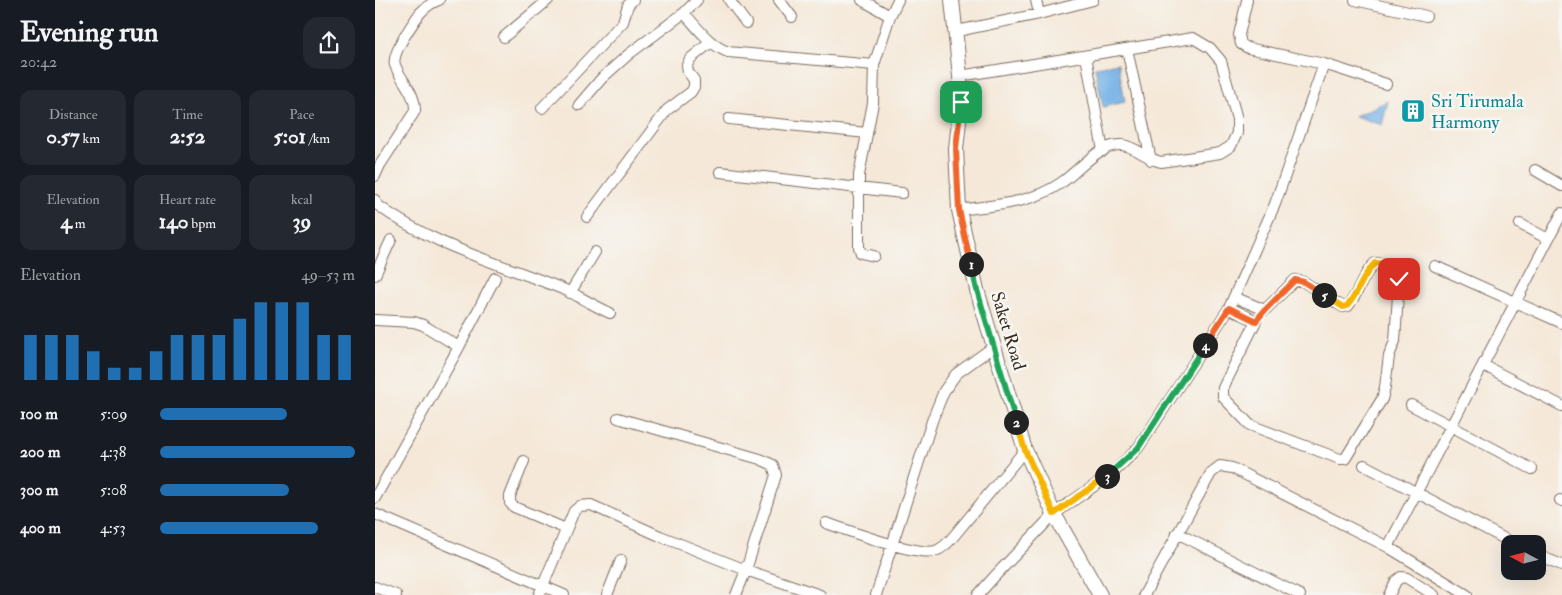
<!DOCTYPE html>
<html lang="en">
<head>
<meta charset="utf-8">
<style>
  body { margin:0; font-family:"IM FELL Double Pica",serif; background:#242831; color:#f1f3f6; height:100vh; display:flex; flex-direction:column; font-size:19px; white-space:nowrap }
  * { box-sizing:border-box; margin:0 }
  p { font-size:16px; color:#9ea1a6 }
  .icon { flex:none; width:28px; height:28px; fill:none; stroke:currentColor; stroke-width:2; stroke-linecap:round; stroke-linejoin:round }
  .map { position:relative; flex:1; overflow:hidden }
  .sheet { display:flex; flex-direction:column; background:#171b24; width:375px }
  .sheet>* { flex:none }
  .needle { width:32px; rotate:277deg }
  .tools { position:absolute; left:1126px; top:535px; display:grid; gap:10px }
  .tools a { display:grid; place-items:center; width:45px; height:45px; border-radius:10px; background:#171b24; box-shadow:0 5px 20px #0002; font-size:25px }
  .pin { position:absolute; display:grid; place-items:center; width:42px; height:42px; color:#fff; margin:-21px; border-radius:10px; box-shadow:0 2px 8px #0006 }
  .km { position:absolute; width:25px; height:25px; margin:-12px; border-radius:50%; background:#222; color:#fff; font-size:14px; line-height:25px; text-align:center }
  .round { display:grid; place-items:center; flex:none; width:52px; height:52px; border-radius:15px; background:#242831 }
  .overview { display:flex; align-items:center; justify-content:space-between; height:85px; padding:0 20px }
  h1 { font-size:28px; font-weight:700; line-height:38px }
  .figures { display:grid; grid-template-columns:repeat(3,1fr); gap:8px; height:85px; padding:5px 20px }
  .figures div { display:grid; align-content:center; border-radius:12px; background:#242831; text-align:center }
  .figures b { font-size:21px; font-weight:700 }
  .figures small { font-size:14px; font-weight:400 }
  .figures p { font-size:14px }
  .chart { height:140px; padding:10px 20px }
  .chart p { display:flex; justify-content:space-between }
  .chart svg { width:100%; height:90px; margin-top:5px; stroke:#1f6fb2; stroke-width:6 }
  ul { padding:0 20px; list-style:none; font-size:16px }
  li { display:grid; grid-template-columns:80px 60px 1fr; align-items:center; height:38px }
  li i { height:12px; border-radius:6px; background:#1f6fb2 }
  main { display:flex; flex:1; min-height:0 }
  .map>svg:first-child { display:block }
</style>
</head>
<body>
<main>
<section class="sheet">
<div class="overview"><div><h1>Evening run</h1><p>20:42</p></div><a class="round"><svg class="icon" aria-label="share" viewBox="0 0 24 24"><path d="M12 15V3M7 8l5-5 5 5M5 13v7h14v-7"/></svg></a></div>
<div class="figures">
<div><p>Distance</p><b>0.57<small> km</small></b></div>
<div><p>Time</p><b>2:52</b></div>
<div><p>Pace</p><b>5:01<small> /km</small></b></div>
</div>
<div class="figures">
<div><p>Elevation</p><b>4<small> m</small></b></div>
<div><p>Heart rate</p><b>140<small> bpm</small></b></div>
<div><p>kcal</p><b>39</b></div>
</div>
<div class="chart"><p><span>Elevation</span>49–53 m</p>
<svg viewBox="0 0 160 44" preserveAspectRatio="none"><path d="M5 44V22M15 44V22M25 44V22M35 44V30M45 44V38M55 44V38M65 44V30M75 44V22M85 44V22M95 44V22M105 44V14M115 44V6M125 44V6M135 44V6M145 44V22M155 44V22"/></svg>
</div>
<ul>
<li><b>100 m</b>5:09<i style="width:65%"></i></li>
<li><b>200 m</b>4:38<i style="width:100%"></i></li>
<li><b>300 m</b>5:08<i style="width:66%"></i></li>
<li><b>400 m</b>4:53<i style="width:81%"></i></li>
</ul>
</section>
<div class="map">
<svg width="1187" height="595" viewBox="0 0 1187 595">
  <rect width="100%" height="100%" fill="#f6f6f2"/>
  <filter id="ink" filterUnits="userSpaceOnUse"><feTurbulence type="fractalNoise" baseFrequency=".02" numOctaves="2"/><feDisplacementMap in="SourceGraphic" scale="10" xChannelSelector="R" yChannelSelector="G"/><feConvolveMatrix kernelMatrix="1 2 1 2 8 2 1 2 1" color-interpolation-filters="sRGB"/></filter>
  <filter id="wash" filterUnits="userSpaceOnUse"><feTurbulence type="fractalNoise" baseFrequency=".0096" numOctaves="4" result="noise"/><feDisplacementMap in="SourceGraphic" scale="20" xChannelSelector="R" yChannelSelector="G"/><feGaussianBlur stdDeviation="1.12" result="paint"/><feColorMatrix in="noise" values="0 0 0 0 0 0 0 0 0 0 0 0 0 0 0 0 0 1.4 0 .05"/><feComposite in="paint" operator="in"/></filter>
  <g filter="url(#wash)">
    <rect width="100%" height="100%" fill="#f5e8d8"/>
    <!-- water -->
    <path fill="#73b1e6" stroke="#576e82" d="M 743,63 L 750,102 L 728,107 L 720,67 Z
      M 1013,101 L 1007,125 L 980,116 Z"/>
  </g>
  <g filter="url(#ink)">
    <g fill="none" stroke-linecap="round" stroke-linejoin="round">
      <defs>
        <path id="street" d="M 354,0 L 371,23
          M 404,0 L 417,17
          M 487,0 L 515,16
          M 661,0 L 664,14
          M 872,0 L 864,35 L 866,44 L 873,48 L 949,64 L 1011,84
          M 980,0 L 1051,16
          M 309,13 C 322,27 334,45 353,52 L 499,65
          M 582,31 L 664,14 L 718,0
          M 129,37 L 173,0
          M 752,49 L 776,160
          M 711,56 L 728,151
          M 204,105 L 227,78 L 254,54 L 309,13 L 322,0
          M 167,108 L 248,22 L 253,5 L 258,0
          M 354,119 L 492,133
          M 1160,170 L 1187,186
          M 345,172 L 527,193
          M 0,176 L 5,165 L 40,111 C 41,93 26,81 20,65 C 16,54 38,23 45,13 C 50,8 57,2 64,0
          M 0,200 L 1,204 C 60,248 129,264 195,292 C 208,299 222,307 235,313
          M 584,210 C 620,205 655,204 686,183 C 703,172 724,143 747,145 C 759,146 773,159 786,162 L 845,153 L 856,146 L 862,133 L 862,119 L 846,61 L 835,48 L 818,38 L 585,76
          M 212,217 L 292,110 L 316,92 L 319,87 L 319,80 L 313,72 L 312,65 L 315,59 L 336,42
          M 1145,224 L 1173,239
          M 499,256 L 486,253 L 484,247 L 484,175 L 498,103 L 499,65 L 515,16 L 523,0
          M 1060,266 L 1187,323
          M 0,275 L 16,240
          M 195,293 L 220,252
          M 854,308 L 881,321 L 848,388 L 848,397 L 875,425 L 965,459 L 970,459 L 1007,399 L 1010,387 L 1014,356 L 1020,341 L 1024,279 L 1020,269 L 1011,264 L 1000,263 C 987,275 984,293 973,306 L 968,307 L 929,282 L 920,280 L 890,310 L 859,297
          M 0,320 L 39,322 L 48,325 L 84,347
          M 1108,365 L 1187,406
          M 1036,405 L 1157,469
          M 243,418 L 385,459 L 398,465 L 401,475 L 371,570 L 361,595
          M 149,461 L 135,496 L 135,503 L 139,507 L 191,529
          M 989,465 L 1130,539
          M 0,498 L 84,347 L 120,278
          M 1185,500 L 1187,501
          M 0,514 L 189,595
          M 451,523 C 472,530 540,556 560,551 C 567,549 573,543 578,537 L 650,450
          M 802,533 L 925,595
          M 1013,547 L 1187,213
          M 1162,555 L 1187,565
          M 0,587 L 21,595
          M 164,595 L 199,511 L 205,506 L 216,505 L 285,536 L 371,570 L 445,595
          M 232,595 L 246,560
          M 501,595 L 558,418 L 569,391 L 581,374 L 618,347
          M 603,595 L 619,577 L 679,514 L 739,472 L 763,448 L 781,421 L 854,308 L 900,204 L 949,64
          M 769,595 L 836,473 L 845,466 L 857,468 L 1013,547 L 1092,595
          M 1014,595 L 1021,581 L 1026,577 L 1032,578 L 1059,595"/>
        <path id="secondary" d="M 577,0 L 585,76 L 586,102 L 581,149 L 584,210 L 602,290 L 650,450 L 679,514 L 725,595"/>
      </defs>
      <!-- street casing -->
      <use href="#street" stroke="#7c6c5f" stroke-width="12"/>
      <!-- secondary casing -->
      <use href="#secondary" stroke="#7c6c5f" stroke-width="16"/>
      <!-- street -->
      <use href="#street" stroke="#fff" stroke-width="10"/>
      <!-- secondary -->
      <use href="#secondary" stroke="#fff" stroke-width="14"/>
    </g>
  </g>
  <g fill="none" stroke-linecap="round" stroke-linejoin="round" filter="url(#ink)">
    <defs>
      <path id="split-1" d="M 586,102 L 581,149 L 584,210 L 596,264"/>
      <path id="split-2" d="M 596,264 L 602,290 L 641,422"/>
      <path id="split-3" d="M 641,422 L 650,450 L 679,514 L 732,476"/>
      <path id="split-4" d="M 732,476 L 763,448 L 830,345"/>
      <path id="split-5" d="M 830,345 L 854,308 L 881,321 L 890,310 L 920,280 L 929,282 L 949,295"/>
      <path id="split-6" d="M 949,295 L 968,307 L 972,306 C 984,293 987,275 1000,263 C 1013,264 1019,267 1024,279"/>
    </defs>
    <!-- split-1 casing -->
    <use href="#split-1" stroke="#fff" stroke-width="10"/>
    <!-- split-2 casing -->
    <use href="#split-2" stroke="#fff" stroke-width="10"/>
    <!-- split-3 casing -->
    <use href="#split-3" stroke="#fff" stroke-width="10"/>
    <!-- split-4 casing -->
    <use href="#split-4" stroke="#fff" stroke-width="10"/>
    <!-- split-5 casing -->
    <use href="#split-5" stroke="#fff" stroke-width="10"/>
    <!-- split-6 casing -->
    <use href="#split-6" stroke="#fff" stroke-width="10"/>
    <!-- split-1 -->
    <use href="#split-1" stroke="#f0652b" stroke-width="6"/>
    <!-- split-2 -->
    <use href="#split-2" stroke="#22a559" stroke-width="6"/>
    <!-- split-3 -->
    <use href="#split-3" stroke="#f5b400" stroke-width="6"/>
    <!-- split-4 -->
    <use href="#split-4" stroke="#22a559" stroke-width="6"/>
    <!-- split-5 -->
    <use href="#split-5" stroke="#f0652b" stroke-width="6"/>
    <!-- split-6 -->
    <use href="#split-6" stroke="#f5b400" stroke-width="6"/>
  </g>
  <!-- icons -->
  <defs>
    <symbol id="building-square" viewBox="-11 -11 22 22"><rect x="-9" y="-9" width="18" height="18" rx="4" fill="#0f9aa8" stroke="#f6f6f2"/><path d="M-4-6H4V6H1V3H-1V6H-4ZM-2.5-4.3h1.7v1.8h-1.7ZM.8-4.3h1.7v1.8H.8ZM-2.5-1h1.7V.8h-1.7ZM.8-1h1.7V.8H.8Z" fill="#fff"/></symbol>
  </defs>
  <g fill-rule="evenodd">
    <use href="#building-square" x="1024" y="97" width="28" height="28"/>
  </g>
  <g text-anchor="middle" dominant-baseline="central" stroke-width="5" stroke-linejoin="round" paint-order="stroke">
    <!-- culture labels -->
    <g font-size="18" fill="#0d838f" stroke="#f6f6f2" text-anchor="start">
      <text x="1056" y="101">Sri Tirumala<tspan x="1056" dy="21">Harmony</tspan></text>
    </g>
    <!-- street labels -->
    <g font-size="18" fill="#3b2a1e" stroke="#f6f6f2">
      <text transform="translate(633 331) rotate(73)">Saket Road</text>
    </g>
  </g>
</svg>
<div class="tools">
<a><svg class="needle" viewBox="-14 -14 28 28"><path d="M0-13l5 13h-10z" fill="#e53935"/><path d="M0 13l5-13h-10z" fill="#9ea1a6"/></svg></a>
</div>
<div class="pin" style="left:586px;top:102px;background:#1e9e55"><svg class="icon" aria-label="arrive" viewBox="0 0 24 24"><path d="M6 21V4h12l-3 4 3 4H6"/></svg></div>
<div class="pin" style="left:1024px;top:279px;background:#d93025"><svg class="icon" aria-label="check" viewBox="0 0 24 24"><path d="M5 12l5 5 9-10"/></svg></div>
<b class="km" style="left:596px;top:264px">1</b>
<b class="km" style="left:641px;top:422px">2</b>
<b class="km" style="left:732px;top:476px">3</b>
<b class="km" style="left:830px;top:345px">4</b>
<b class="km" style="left:949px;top:295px">5</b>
</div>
</main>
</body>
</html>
